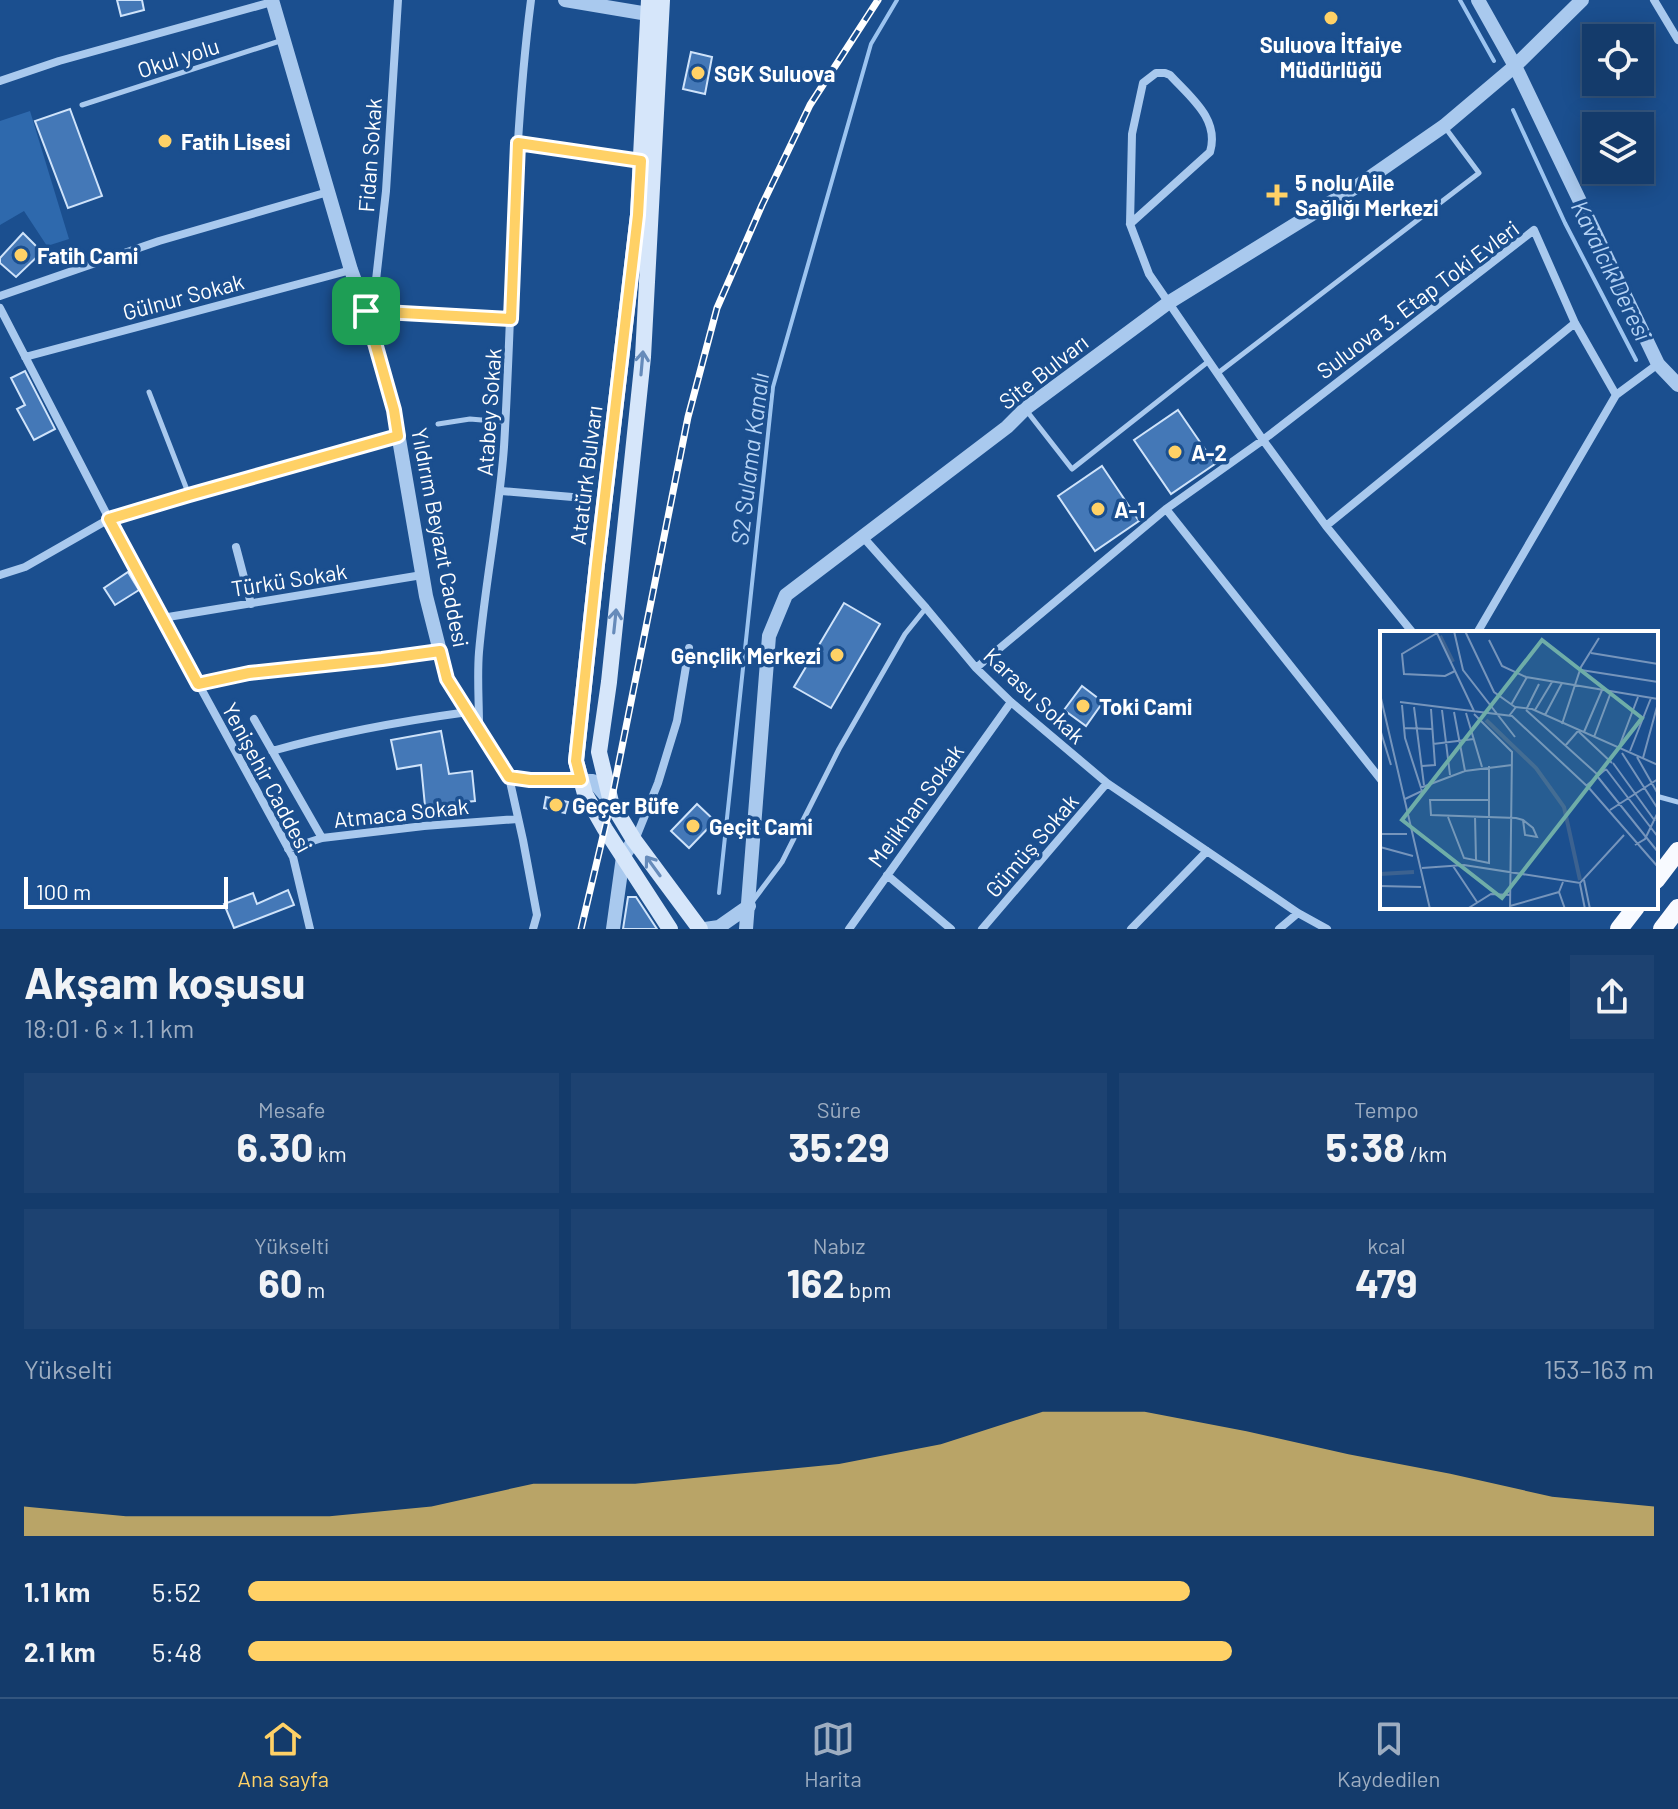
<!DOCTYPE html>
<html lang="tr">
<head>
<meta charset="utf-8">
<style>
  body { margin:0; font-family:Barlow,sans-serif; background:#1d4271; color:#f1f3f6; height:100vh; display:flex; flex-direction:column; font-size:30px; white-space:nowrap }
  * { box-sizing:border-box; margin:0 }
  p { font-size:26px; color:#9dadc1 }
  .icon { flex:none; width:44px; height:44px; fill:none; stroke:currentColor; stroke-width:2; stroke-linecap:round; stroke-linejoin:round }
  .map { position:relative; height:929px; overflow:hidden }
  .panel { display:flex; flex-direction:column; background:#143b6b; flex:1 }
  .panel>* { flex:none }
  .tools { position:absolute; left:1582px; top:24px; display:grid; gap:16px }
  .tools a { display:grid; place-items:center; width:72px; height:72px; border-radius:0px; background:#143b6b; box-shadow:0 4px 20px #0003,0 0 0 2px #33557e; font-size:40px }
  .scale { position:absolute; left:24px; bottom:20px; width:204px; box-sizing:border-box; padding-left:8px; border:4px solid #fff; border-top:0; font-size:22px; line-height:28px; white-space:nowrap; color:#fff; -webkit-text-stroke:6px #1b4f8f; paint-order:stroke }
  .pin { position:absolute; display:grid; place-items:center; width:68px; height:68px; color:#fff; margin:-34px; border-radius:16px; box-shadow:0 4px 12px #0006 }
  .round { display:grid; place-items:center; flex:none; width:84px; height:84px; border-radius:0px; background:#1d4271 }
  .overview { display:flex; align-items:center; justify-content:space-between; height:136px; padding:0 24px }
  h1 { font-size:44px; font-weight:700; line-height:60px }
  .metrics { display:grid; grid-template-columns:repeat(3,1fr); gap:12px; height:136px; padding:8px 24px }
  .metrics div { display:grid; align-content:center; border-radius:0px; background:#1d4271; text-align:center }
  .metrics b { font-size:40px; font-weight:700 }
  .metrics small { font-size:22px; font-weight:400 }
  .metrics p { font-size:22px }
  .chart { height:224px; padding:16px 24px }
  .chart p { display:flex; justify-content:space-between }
  .chart svg { width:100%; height:144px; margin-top:8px; fill:#ffd166; opacity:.7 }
  ul { padding:0 24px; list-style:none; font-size:26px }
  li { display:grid; grid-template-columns:128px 96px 1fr; align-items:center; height:60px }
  li i { height:20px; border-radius:10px; background:#ffd166 }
  .menu { display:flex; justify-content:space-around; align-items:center; height:112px; border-top:2px solid #33557e; background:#143b6b; font-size:22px; color:#9dadc1 }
  .menu a { display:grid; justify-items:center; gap:4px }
  .menu .current { color:#ffd166 }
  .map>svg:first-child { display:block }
</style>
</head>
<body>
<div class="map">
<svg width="1678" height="929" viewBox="0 0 1678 929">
  <rect width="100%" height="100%" fill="#1b4f8f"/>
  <!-- green -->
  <path fill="#2e69ad" d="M 30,111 L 69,239 L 47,246 L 24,211 L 0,225 L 0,121 Z"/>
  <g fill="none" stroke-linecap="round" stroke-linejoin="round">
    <!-- stream -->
    <path stroke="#9cc4f0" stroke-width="4" d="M 1460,0 L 1494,61
      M 1513,110 L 1565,223 L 1636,360
      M 719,893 L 773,387 L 871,44 L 897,0"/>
  </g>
  <!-- building -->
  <path fill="#4478b7" stroke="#cfe3fa" stroke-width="2" d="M 117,0 L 142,0 L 144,10 L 121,16 Z
    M 691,52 L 712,57 L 705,94 L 683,89 Z
    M 70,109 L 102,196 L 68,208 L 35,121 Z
    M 23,233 L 42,252 L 16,277 L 0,263 L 0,258 Z
    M 25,371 L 55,429 L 34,440 L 17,409 L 25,405 L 11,378 Z
    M 1178,410 L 1215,464 L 1171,494 L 1134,440 Z
    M 1102,466 L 1139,521 L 1095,551 L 1058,496 Z
    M 128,572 L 139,590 L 115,605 L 104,588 Z
    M 844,603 L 880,624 L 831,708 L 794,687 Z
    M 1082,686 L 1103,702 L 1086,726 L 1064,710 Z
    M 441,731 L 449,774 L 472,771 L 475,801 L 425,806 L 421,765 L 397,769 L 391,740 Z
    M 546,797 L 568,802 L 565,813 L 544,808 Z
    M 697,804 L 715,821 L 689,848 L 671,831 Z
    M 288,890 L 294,905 L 234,928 L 224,904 L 253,893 L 257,904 Z
    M 628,897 L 636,897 L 657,929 L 623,929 Z"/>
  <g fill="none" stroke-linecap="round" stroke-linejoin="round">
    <!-- service -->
    <path stroke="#a9c9ee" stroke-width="5" d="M 82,105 L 283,40
      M 1218,373 L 1479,173 L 1444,126
      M 149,392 L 189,495
      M 1026,410 L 1072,469 L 1209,361
      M 438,424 L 470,419 L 505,422
      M 1656,796 L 1678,802
      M 752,902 L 782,862 L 839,749 L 905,634 L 926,608"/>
    <!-- minor -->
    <path stroke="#a9c9ee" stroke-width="8" d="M 398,0 L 386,191 L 376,280 L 366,311 L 511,319
      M 1654,0 L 1678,40
      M 0,81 L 59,61 L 272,2
      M 518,143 L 641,161
      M 1130,224 L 1210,152 C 1220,119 1190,97 1170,75 L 1165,73 L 1156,73 L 1143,83 L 1132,134 L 1130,224 L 1149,274 L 1263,440 L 1326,526 L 1413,633
      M 0,296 L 159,241 L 328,192
      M 0,308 L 121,542 L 293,857 L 310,929
      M 25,357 L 351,270
      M 1616,395 L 1658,364
      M 501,491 L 584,498
      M 1166,509 L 1382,781
      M 1326,526 L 1575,323
      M 863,537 L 926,608 L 976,668 L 1011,702 L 1107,783 L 1298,913 L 1327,929
      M 236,547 L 251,604
      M 0,575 L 25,567 L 109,519 L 189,495 L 398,436
      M 162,618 L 422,575
      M 976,668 L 1166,509 L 1263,440 L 1534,230 L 1575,323 L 1616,395 L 1477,633
      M 198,684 L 249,673 L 382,659 L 440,651
      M 254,719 L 322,838
      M 479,725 C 479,701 477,676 479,652 C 485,583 499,516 504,447 C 513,298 512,148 531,0
      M 272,751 C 336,733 402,721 468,712
      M 509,777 L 523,840 L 537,915 L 533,929
      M 635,840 L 658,783 L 677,721 L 689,648
      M 288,849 L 322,838 L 424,826 L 518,819
      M 887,875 L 951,929
      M 849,929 L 1011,702
      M 982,929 L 1107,783
      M 1131,929 L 1207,851
      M 1279,929 L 1298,913"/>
    <!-- tertiary -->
    <path stroke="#a9c9ee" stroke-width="14" d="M 272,0 L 351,270 L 366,311 L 394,410 L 426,596 L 447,679 L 509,777 L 530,780 L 593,781 L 611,802
      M 565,0 L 648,14
      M 1478,0 L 1515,66 L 1658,364 L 1678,385
      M 613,929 L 623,857 L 634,840
      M 705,929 L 719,927 L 749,906
      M 746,929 L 769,636 L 786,595 L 1007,427 L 1025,409 L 1168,303 L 1359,185 L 1444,126 L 1515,66 L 1582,0"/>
    <!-- secondary -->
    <path stroke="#d6e6fa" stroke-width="16" d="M 649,0 L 638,215 L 597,564 L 576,761 L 585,794 L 605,829 L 670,929
      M 662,0 L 643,357 L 609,682 L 599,752 L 611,802 L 634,840 L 700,929"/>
    <!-- trunk -->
    <path stroke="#f8faff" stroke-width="18" d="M 1656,880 L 1678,851
      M 1619,929 L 1636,907
      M 1662,929 L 1678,908"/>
    <defs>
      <path id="rail" d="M 581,929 L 611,802 L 688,417 L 717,308 L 762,205 L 810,105 L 878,0"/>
    </defs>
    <!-- rail casing -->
    <use href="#rail" stroke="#fff" stroke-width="7"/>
    <!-- rail -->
    <use href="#rail" stroke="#1b4f8f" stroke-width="4" stroke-dasharray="12" stroke-linecap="butt"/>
  </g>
  <!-- one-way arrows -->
  <defs><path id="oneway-shaft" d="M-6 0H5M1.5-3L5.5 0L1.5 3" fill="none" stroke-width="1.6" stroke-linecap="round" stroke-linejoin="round" transform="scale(2)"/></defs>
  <g stroke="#668bba">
    <use href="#oneway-shaft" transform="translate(642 363) rotate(-85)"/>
    <use href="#oneway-shaft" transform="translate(615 621) rotate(-84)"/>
    <use href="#oneway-shaft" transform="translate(653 866) rotate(-126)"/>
  </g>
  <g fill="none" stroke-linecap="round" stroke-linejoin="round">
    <defs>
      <path id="route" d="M 518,143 L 641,161 L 638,215 L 597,564 L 576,761 L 581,780 L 530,780 L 509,777 L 447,679 L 440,651 L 382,659 L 249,673 L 198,684 L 109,519 L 189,495 L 398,436 L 394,410 L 366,311 L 511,319 Z"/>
    </defs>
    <!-- route casing -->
    <use href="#route" stroke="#fff" stroke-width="16"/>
    <!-- route -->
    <use href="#route" stroke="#ffd166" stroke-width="10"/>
  </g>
  <!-- markers -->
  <g fill="#ffd166" stroke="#1b4f8f" stroke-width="3">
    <circle cx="1331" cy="18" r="8"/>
    <circle cx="698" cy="73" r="8"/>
    <circle cx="165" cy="141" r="8"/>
    <path d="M1273 183h8v8h8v8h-8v8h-8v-8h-8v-8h8z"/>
    <circle cx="21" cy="255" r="8"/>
    <circle cx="1175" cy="452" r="8"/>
    <circle cx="1098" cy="509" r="8"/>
    <circle cx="837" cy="655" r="8"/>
    <circle cx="1083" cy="706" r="8"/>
    <circle cx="556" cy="805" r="8"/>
    <circle cx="693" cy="826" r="8"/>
  </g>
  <g text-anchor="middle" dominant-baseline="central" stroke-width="7" stroke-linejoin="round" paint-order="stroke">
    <!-- poi labels -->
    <g font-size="22" font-weight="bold" fill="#fff" stroke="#1b4f8f" text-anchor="start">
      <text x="1331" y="44" text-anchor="middle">Suluova İtfaiye<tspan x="1331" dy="25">Müdürlüğü</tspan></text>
      <text x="714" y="73">SGK Suluova</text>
      <text x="181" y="141">Fatih Lisesi</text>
      <text x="1295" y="182">5 nolu Aile<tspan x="1295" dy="25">Sağlığı Merkezi</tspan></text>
      <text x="37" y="255">Fatih Cami</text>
      <text x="1191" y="452">A-2</text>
      <text x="1114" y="509">A-1</text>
      <text x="821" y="655" text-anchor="end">Gençlik Merkezi</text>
      <text x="1099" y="706">Toki Cami</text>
      <text x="572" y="805">Geçer Büfe</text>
      <text x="709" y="826">Geçit Cami</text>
    </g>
    <!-- street labels -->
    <g font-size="22" fill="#fff" stroke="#1b4f8f">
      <text transform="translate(178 57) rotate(-18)">Okul yolu</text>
      <text transform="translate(369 155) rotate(-86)">Fidan Sokak</text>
      <text transform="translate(183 296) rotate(-15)">Gülnur Sokak</text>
      <text transform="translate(1417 299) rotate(-37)">Suluova 3. Etap Toki Evleri</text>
      <text transform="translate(1043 371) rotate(-38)">Site Bulvarı</text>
      <text transform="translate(488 412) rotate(-86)">Atabey Sokak</text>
      <text transform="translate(585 475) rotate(-83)">Atatürk Bulvarı</text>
      <text transform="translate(441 537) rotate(79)">Yıldırım Beyazıt Caddesi</text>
      <text transform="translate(289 579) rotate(-9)">Türkü Sokak</text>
      <text transform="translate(1035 695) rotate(43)">Karasu Sokak</text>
      <text transform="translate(268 777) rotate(62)">Yenişehir Caddesi</text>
      <text transform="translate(915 805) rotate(-54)">Melikhan Sokak</text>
      <text transform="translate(401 812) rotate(-6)">Atmaca Sokak</text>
      <text transform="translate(1031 845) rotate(-49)">Gümüş Sokak</text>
    </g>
    <!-- water labels -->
    <g font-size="24" font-style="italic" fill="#b5d3f5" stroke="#1b4f8f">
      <text transform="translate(1612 270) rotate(64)">Kavalcık Deresi</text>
      <text transform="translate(749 459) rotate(-83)">S2 Sulama Kanalı</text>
    </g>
  </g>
  <!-- overview -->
  <g transform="translate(1380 631)">
    <rect width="278" height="278" fill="#1b4f8f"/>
    <path fill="none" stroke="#3c6290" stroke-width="4" d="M 60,5 L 73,31M 106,89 L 156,137 L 184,176 L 200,249M 0,243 L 34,241"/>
    <path fill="none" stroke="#7695bc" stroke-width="2" d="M 56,0 L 94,80M 74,0 L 83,39 L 135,106M 85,0 L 114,61 L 135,76M 57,2 L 22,23 L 24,43 L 65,45 L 75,40M 109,9 L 122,35 L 146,46 L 278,68M 211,22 L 278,33M 201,39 L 278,51M 0,63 L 50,278M 20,71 L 132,85 L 209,157 L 278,236M 22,74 L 25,107 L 42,160 L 25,168M 131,74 L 147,46M 34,76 L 44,154M 147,77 L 159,53M 62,79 L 70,144M 146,79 L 218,144M 155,79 L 172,51M 74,81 L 85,140M 86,82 L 102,136M 94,83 L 132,121 L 130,278M 165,84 L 182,52M 129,85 L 136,76 L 152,78 L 278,134M 182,93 L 201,36 L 219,7M 24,97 L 52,98M 0,98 L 11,134M 204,101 L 222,59M 214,106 L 231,61M 53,113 L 94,108M 185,115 L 198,100 L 232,132M 239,116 L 258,66M 250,120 L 271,67M 242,122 L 278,178M 257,126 L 278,163M 263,127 L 278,72M 233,132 L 275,190M 42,135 L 55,134 L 51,78M 226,138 L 278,206M 217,145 L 278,221M 206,155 L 226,138M 40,157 L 85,140 L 132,134M 110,169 L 50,169 L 51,184 L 136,187 L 143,189 L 153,197 L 157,206 L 145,204 L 143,189M 230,179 L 278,148M 95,185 L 96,229M 68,186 L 84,227 L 109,232 L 109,135M 0,203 L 27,203M 255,214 L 265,208 L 278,181M 0,216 L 33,225M 73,235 L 97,271M 42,237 L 84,234 L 200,252 L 244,204M 204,249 L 210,278M 183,251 L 179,261 L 185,278M 200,253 L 205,278M 0,255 L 41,256M 130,275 L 179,261M 87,278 L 111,263 L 130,264"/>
    <path fill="#6fada8" fill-opacity="0.15" stroke="#6fada8" stroke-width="4" d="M 162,9 L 262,87 L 122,267 L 22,189 Z"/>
    <rect width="278" height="278" fill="none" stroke="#fff" stroke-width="4"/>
  </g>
</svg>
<div class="tools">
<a><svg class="icon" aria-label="locate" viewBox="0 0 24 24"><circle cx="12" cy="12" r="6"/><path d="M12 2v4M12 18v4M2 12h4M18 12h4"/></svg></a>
<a><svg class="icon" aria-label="layers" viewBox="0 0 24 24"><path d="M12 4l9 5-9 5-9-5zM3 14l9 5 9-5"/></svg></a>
</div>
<div class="scale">100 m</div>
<div class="pin" style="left:366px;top:311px;background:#1e9e55"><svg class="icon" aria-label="arrive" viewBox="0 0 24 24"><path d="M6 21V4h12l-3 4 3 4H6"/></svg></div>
</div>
<section class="panel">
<div class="overview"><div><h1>Akşam koşusu</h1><p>18:01 · 6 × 1.1 km</p></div><a class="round"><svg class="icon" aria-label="share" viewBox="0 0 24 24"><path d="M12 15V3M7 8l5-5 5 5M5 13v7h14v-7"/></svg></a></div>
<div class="metrics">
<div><p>Mesafe</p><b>6.30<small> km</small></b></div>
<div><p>Süre</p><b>35:29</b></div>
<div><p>Tempo</p><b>5:38<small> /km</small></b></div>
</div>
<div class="metrics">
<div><p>Yükselti</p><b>60<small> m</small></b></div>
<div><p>Nabız</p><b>162<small> bpm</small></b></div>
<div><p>kcal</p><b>479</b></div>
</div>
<div class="chart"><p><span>Yükselti</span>153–163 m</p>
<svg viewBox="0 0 160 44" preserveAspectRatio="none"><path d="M0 44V35L10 38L20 38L30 38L40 35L50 28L60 28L70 25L80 22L90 16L100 6L110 6L120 12L130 19L140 25L150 32L160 35V44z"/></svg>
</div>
<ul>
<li><b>1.1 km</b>5:52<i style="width:67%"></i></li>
<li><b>2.1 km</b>5:48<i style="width:70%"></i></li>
</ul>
</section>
<nav class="menu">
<a class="current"><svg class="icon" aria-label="home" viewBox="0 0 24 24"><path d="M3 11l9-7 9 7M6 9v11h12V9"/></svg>Ana sayfa</a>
<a><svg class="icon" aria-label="map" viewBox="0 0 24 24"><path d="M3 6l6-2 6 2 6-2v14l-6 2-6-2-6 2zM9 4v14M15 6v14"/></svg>Harita</a>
<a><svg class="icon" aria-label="saved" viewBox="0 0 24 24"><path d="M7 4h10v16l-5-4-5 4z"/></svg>Kaydedilen</a>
</nav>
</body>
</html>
